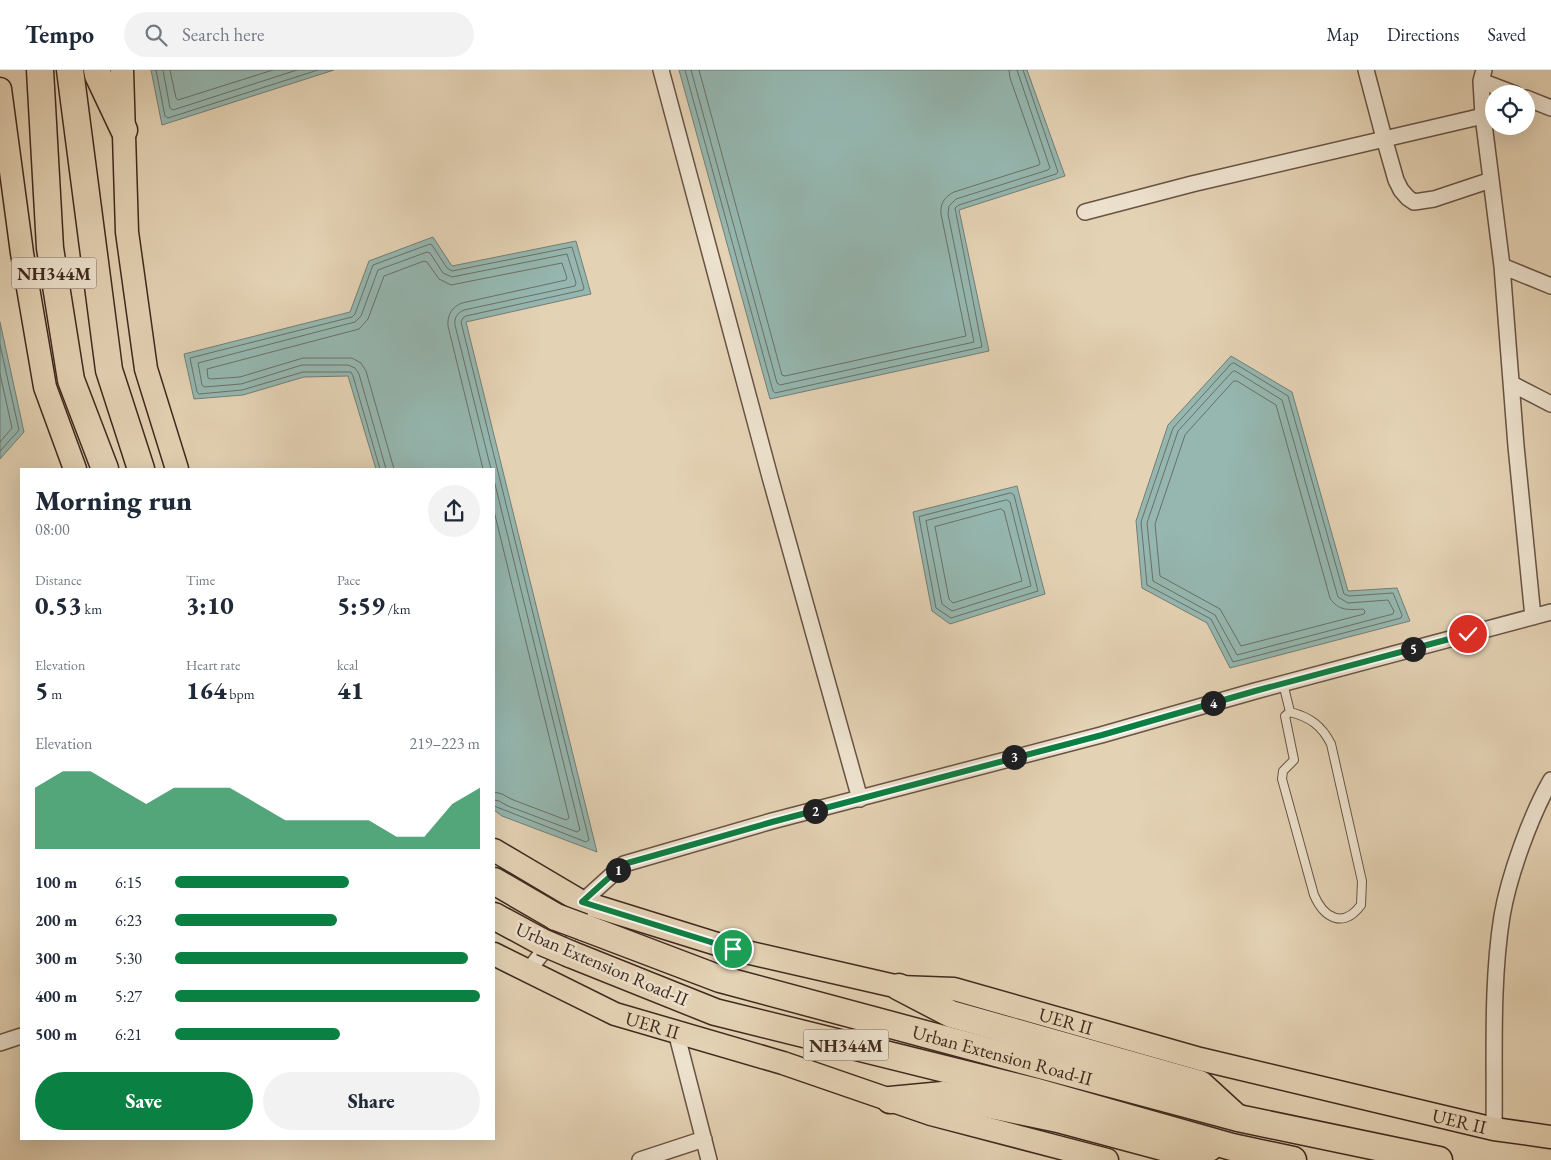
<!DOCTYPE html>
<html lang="en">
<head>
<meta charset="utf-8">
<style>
  body { margin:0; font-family:"EB Garamond",serif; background:#f2f2f3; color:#1f2937; height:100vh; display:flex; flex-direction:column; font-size:19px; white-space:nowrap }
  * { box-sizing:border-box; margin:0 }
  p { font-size:16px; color:#747a83 }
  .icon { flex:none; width:28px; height:28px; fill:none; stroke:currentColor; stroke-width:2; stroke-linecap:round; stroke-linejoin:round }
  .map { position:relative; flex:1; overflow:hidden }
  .drawer { position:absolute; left:20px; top:398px; width:475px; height:672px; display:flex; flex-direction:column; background:#fff; border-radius:0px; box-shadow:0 5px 20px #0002 }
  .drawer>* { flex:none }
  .fabs { position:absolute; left:1485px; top:15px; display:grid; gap:10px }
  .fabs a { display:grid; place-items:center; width:50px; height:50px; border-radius:50%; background:#fff; box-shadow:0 5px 20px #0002; font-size:25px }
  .pin { position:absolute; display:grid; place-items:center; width:42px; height:42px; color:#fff; margin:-21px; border:2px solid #fff; border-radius:50%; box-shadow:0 1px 5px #0007 }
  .km { position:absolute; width:25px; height:25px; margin:-12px; border-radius:50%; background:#222; color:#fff; font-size:14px; line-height:25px; text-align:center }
  .round { display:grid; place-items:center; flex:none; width:52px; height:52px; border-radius:26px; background:#f2f2f3 }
  .summary { display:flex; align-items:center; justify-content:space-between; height:85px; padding:0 15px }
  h1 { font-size:28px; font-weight:800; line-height:38px }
  .figures { display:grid; grid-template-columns:repeat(3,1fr); gap:8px; height:85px; padding:5px 15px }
  .figures div { display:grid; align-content:center }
  .figures b { font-size:25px; font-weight:800 }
  .figures small { font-size:14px; font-weight:400 }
  .figures p { font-size:14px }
  .chart { height:140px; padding:10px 15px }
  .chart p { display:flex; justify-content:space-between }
  .chart svg { width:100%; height:90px; margin-top:5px; fill:#0b8043; opacity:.7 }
  .button { display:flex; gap:10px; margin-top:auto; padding:10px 15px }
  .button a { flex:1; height:58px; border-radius:30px; background:#0b8043; color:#fff; font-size:20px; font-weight:800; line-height:58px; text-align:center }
  .button a+a { background:#f2f2f3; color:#1f2937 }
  ul { padding:0 15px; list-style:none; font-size:16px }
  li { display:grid; grid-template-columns:80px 60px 1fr; align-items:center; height:38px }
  li i { height:12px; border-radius:6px; background:#0b8043 }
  header { display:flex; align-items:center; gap:30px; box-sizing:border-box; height:70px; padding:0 25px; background:#fff; border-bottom:1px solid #e0e1e3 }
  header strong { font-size:24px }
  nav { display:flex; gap:28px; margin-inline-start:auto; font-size:18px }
  .search { width:350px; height:45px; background:#f2f2f3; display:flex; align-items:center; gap:12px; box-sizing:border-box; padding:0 18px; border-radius:28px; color:#747a83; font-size:19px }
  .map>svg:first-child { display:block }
</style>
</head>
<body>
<header>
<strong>Tempo</strong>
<div class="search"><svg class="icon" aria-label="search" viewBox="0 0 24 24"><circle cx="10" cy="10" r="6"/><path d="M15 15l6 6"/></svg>Search here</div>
<nav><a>Map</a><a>Directions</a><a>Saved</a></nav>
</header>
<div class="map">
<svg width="1551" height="1090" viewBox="0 0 1551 1090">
  <rect width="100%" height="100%" fill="#e4d2b4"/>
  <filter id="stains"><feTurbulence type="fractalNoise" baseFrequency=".004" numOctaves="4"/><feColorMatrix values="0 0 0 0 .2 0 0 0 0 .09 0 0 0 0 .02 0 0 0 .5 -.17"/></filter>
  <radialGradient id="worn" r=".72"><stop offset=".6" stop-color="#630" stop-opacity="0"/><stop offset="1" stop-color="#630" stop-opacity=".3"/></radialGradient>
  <!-- water -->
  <path fill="#95b7b0" stroke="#737e76" d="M 151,0 L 334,0 L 162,55 Z
    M 679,0 L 1027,0 L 1065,106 L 959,140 L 989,281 L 770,329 Z
    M 433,167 L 452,196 L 576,171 L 591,224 L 466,252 L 597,782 L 502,746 L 494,740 L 494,399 L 376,399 L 348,306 L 304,307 L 243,325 L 194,329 L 184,284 L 350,242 L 369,191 Z
    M 0,252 L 24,362 L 0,389 Z
    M 1231,286 L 1292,322 L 1348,521 L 1397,518 L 1410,551 L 1230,598 L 1207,553 L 1142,518 L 1136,451 L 1168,355 Z
    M 1017,416 L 1045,524 L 950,554 L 932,541 L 913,442 Z"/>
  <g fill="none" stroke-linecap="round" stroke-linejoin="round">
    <!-- shore -->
    <path stroke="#6a7067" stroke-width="1" d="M 156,0 L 165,46 L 168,48 L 318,0
      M 163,0 L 170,38 L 173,40 L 297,0
      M 170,0 L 176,28 L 178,30 L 273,0
      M 685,0 L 773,321 L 775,323 L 982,277 L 955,138 L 959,135 L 1056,104 L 1058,102 L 1023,0
      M 691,0 L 777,313 L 780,315 L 974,272 L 948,144 L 949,136 L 956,129 L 1048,100 L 1050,98 L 1017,0
      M 699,0 L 782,305 L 785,306 L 966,266 L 941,144 C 940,134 944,127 954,122 L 1039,95 L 1040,93 L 1010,8 L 1009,0
      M 0,275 L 19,360 L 0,381
      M 1234,293 L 1288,326 L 1344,524 L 1349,526 L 1393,523 L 1402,545 L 1401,548 L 1233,592 L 1211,549 L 1147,515 L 1141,452 L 1173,358 L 1231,294 Z
      M 1235,301 L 1282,330 L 1338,527 L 1348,533 L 1388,530 L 1394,541 L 1393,544 L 1237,585 L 1215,545 L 1153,511 L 1147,453 L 1178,361 L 1232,302 Z
      M 0,304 L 12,358 L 0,372
      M 1234,311 L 1237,311 L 1276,335 L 1330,528 C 1338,541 1349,540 1363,539 L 1365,541 L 1364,544 L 1241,576 L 1220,539 L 1160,506 L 1155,454 L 1185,365 Z
      M 380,399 L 353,306 L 351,302 L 303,302 L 242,320 L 199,324 L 197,322 L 190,288 L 352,247 L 355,244 L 373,195 L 430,174 L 432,175 L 447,198 L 452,201 L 572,177 L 584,218 L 583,220 L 466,246 L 463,248 L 461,252 L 589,770 L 586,772 L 494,736
      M 386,399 L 359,304 L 355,298 L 348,295 L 302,295 L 241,314 L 204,317 L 202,315 L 198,293 L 355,252 L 361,246 L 378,200 L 427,182 L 430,183 L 443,203 L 452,207 L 567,184 L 576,213 L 575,216 L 464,240 C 457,243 454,248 455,255 L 491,399
      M 394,399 L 366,301 L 361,293 L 352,288 L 303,288 L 240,307 L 211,309 L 208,308 L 207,299 L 359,259 L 368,249 L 384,206 L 424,191 L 427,192 L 439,209 L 451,215 L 562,193 L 567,208 L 566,210 L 462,233 C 452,237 447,245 448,256 L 483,399
      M 494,410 L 580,760 L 577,762 L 508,736 L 499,731 L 494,730
      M 1011,423 L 1014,425 L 1038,521 L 951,548 L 936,538 L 919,447 Z
      M 1007,430 L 1010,432 L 1031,516 L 952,541 L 942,534 L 926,451 Z
      M 1001,439 L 1004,441 L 1022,511 L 953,533 L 949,529 L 935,457 Z
      M 494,441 L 569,748 L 566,750 L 511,729 L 502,724 L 494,722"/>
    <defs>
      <path id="lane" d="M 1283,613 L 1290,642 C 1310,647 1322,656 1331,674 L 1362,811 L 1361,835 C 1343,859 1324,848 1314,825 L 1282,709 L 1283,701 L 1294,690 L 1285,646 L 1290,642"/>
      <path id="street" d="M 661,0 L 770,407 L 860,729
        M 1366,0 L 1384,68 L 1396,110 L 1401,120 L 1408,128 L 1414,132 L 1434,129 L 1491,110
        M 1484,0 L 1481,11 L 1483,46 L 1502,196 L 1516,376 L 1533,547
        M 1481,11 L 1515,24
        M 1526,28 L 1551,38
        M 1085,142 L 1192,114 L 1483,46
        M 1502,196 L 1551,216
        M 1512,314 L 1551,334
        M 528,901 L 582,832 L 624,794 L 772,751 L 1101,665 L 1255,621 L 1551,542
        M 676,962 L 709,1090
        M 0,973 L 21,966
        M 1494,1059 C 1495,989 1491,915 1502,846 C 1509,805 1531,745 1551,710
        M 640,1090 L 704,1069"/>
      <g id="primary">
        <path d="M 122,0 L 127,162 L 146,299 L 177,399"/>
        <path d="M 0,19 L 22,183 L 45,317 L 75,399"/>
        <path id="s1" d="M 494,780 L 582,832 L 733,879 L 899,917 L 954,919 L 1200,989 L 1494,1059 L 1551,1067"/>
        <path id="s2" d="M 494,884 L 615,944 L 783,993 L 931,1044 L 1107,1090"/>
      </g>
      <g id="highway">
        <path d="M 40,0 L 50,178 L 71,310 L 105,399"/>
        <path d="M 70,0 L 109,300 L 141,399"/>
        <path d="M 97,0 L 98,5 L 124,60"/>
        <path d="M 494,811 L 556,847"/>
        <path d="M 494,846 L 542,872"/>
        <path id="s3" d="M 583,857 L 720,909 L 1238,1048 L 1439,1090"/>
        <path d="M 570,884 L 715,942 L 1034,1021 L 1232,1077 L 1293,1090"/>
        <path d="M 899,917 L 951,944 L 1200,1014 L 1235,1046"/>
        <path d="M 890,1030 L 943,1025 L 1058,1049 L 1170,1079 L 1209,1078"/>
      </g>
    </defs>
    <!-- lane casing -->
    <use href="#lane" stroke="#685344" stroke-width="10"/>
    <!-- street casing -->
    <use href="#street" stroke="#685344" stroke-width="18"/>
    <!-- primary casing -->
    <use href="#primary" stroke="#3f291e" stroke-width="25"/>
    <!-- highway casing -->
    <use href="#highway" stroke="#3f291e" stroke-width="29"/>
    <!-- lane -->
    <use href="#lane" stroke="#ede2ce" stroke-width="8"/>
    <!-- street -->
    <use href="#street" stroke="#ede2ce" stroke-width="15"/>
    <!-- primary -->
    <use href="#primary" stroke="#e4d2b4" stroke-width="22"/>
    <!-- highway -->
    <use href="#highway" stroke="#e4d2b4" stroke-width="26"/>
    <defs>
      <path id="highway-bridge" d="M 556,847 L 583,857
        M 542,872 L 570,884"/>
    </defs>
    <!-- highway-bridge casing -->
    <use href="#highway-bridge" stroke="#3f291e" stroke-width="29" stroke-linecap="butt"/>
    <!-- highway-bridge -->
    <use href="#highway-bridge" stroke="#e4d2b4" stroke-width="26"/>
  </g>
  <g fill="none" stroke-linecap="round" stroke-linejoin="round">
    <defs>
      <path id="route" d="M 733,879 L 582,832 L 624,794 L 772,752 L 1102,665 L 1255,621 L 1468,564"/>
    </defs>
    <!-- route casing -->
    <use href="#route" stroke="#fff" stroke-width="10"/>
    <!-- route -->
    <use href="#route" stroke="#0b8043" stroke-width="6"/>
  </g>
  <g text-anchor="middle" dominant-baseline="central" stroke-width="5" stroke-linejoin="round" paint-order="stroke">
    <!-- shield labels -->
    <g fill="#ede2ce" stroke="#736053" stroke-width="1">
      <rect x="11.5" y="187.5" width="85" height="31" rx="4"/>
      <rect x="803.5" y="959.5" width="85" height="31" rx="4"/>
    </g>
    <g font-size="18" font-weight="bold" fill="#3f291e">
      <text x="54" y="203">NH344M</text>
      <text x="846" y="975">NH344M</text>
    </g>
    <!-- street labels -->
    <g font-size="19" fill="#3f291e" stroke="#ede2ce">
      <text transform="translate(602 894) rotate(23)">Urban Extension Road-II</text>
      <text stroke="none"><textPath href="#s1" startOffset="602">UER II</textPath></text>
      <text stroke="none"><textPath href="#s2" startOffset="174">UER II</textPath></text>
      <text stroke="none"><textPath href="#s3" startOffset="439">Urban Extension Road-II</textPath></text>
      <text stroke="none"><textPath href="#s1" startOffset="1008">UER II</textPath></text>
    </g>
  </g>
  <rect width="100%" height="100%" filter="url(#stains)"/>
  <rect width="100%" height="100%" fill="url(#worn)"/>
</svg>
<div class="fabs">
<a><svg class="icon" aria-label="locate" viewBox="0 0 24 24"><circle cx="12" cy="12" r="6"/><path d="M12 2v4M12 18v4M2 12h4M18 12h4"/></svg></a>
</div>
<div class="pin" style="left:733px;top:879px;background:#1e9e55"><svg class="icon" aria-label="arrive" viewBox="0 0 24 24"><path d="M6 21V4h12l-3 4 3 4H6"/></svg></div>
<div class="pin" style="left:1468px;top:564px;background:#d93025"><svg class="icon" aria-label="check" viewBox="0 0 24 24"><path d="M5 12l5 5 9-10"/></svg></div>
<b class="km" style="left:618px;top:800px">1</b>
<b class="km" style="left:815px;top:741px">2</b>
<b class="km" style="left:1014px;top:687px">3</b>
<b class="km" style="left:1213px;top:633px">4</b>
<b class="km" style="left:1413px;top:579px">5</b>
<section class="drawer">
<div class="summary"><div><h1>Morning run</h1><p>08:00</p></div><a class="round"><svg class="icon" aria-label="share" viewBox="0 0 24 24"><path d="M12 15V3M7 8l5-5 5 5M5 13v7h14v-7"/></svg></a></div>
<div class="figures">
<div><p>Distance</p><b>0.53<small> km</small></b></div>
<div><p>Time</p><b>3:10</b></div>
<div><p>Pace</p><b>5:59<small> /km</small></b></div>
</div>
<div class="figures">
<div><p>Elevation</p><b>5<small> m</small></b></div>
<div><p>Heart rate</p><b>164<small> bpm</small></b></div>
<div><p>kcal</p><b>41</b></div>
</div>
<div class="chart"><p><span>Elevation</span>219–223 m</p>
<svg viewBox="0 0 160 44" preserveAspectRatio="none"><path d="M0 44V14L10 6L20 6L30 14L40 22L50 14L60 14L70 14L80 22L90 30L100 30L110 30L120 30L130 38L140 38L150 22L160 14V44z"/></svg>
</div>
<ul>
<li><b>100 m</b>6:15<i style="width:57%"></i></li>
<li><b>200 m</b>6:23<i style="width:53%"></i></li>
<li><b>300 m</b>5:30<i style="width:96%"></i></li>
<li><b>400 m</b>5:27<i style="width:100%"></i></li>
<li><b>500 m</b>6:21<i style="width:54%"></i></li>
</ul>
<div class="button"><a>Save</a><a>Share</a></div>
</section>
</div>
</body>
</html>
